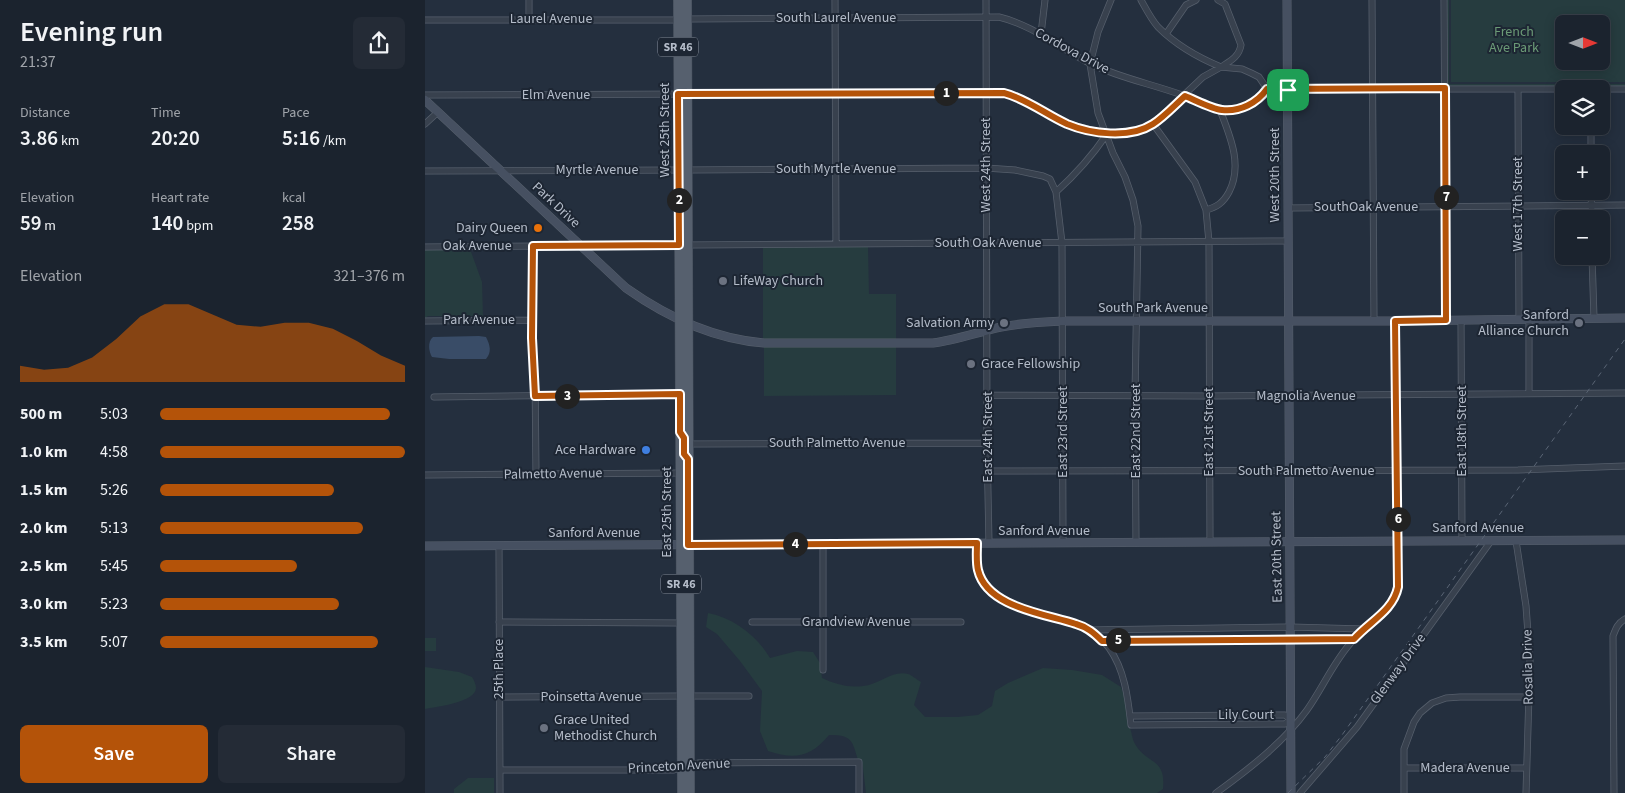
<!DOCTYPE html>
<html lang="en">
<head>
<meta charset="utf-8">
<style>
  body { margin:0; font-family:"Source Sans 3",sans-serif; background:#242b36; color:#f1f3f6; height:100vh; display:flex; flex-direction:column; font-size:19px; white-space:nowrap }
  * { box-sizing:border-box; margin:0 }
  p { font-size:16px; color:#a0a4aa }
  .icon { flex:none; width:28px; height:28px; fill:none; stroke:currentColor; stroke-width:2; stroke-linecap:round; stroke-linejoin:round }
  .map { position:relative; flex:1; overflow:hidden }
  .drawer { display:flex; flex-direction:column; background:#1b232e; width:425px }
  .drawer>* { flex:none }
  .needle { width:32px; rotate:90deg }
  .fabs { position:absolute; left:1130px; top:15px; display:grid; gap:10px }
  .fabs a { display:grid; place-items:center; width:55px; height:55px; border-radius:8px; background:#1b232e; box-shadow:0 2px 12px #0003,0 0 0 1px #39404a; font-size:25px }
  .pin { position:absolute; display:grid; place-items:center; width:42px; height:42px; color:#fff; margin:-21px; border-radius:10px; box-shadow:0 2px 8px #0006 }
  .km { position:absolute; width:25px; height:25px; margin:-12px; border-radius:50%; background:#222; color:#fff; font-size:14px; line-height:25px; text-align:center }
  .round { display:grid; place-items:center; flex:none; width:52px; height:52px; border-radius:8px; background:#242b36 }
  .overview { display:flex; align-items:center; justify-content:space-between; height:85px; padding:0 20px }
  h1 { font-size:28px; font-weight:600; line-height:38px }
  .metrics { display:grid; grid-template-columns:repeat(3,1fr); gap:8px; height:85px; padding:5px 20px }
  .metrics div { display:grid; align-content:center }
  .metrics b { font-size:21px; font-weight:600 }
  .metrics small { font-size:14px; font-weight:400 }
  .metrics p { font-size:14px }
  .chart { height:140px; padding:10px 20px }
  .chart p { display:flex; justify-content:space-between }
  .chart svg { width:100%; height:90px; margin-top:5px; fill:#b45309; opacity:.7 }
  .button { display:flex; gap:10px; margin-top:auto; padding:10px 20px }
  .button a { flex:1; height:58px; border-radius:8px; background:#b45309; color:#fff; font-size:20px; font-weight:600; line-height:58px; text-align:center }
  .button a+a { background:#242b36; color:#f1f3f6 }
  ul { padding:0 20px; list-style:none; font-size:16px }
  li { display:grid; grid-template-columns:80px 60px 1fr; align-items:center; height:38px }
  li i { height:12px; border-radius:6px; background:#b45309 }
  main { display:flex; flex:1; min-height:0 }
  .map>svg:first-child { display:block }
</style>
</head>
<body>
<main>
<section class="drawer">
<div class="overview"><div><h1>Evening run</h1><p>21:37</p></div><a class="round"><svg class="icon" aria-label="share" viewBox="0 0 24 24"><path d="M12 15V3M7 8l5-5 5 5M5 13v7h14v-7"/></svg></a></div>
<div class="metrics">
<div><p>Distance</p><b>3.86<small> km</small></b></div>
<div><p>Time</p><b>20:20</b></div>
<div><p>Pace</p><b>5:16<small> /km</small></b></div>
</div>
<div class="metrics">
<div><p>Elevation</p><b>59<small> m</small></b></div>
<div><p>Heart rate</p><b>140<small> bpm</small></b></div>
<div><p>kcal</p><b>258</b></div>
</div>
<div class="chart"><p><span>Elevation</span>321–376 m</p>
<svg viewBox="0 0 160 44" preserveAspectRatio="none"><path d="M0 44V36L10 38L20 37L30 32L40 23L50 12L60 6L70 6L80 11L90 16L100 17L110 15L120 15L130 18L140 24L150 31L160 36V44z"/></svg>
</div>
<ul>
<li><b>500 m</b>5:03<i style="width:94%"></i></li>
<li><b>1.0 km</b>4:58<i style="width:100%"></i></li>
<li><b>1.5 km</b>5:26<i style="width:71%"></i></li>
<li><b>2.0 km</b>5:13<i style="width:83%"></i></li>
<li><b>2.5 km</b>5:45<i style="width:56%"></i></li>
<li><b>3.0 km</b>5:23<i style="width:73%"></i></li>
<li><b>3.5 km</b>5:07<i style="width:89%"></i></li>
</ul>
<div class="button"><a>Save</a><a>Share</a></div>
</section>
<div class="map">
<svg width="1200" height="793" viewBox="0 0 1200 793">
  <rect width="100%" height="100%" fill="#242f3e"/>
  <!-- green -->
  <path fill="#263c3f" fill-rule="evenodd" d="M 1022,0 L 1024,0 L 1024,84 L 1200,84 L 1200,86 L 1023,86 Z
    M 1026,0 L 1200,0 L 1200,82 L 1026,82 ZM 1139,24 L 1176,24 L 1176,61 L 1139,61 Z
    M 338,247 L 443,247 L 444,294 L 471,294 L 471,341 L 338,341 Z
    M 0,249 L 45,249 L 57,282 L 58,316 L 3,316 L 0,318 Z
    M 339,346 L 471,346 L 471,395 L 339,396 Z
    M 283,613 C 309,618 332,636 345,658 L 372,651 L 388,652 L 395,663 L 397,678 C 410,684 423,688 438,686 C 454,685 467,670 483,674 C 487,675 492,680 496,682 L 489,705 L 500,717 L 533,717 L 553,715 L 567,706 L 570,691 L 583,683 L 618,668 L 647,670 L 677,675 L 696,687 L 700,698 L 703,728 L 705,728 C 707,733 707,739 710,744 C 722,765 741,757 738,789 L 732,793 L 441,793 L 437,760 L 433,760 C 427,740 427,735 404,735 C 386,757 370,760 343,751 L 335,731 L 337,691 L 315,661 L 292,634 L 281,627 Z
    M 0,638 L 11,638 L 11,651 L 0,651 Z
    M 0,667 L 34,672 L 47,677 C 49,680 51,685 51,688 C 51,702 11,707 0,709 Z
    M 43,778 L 69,778 L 69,793 L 29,793 L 29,789 Z"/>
  <!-- water -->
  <path fill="#394c67" d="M 54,336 L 61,337 C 65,345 67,352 61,359 L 24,359 L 7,357 C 4,352 2,342 8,337 Z"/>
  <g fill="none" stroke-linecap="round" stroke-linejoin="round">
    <defs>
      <path id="street" d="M 410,0 L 411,244
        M 561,0 L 562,443 L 564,543
        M 686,0 L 673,32 L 665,64 L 673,113 L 688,153 L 700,177 L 708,200 L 713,226 L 710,396 L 711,543
        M 716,0 C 721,9 726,19 733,27 C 750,44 774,58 796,67 C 805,61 814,57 816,45 L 800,4 L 793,0
        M 947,0 L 949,321
        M 1019,0 L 1021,320
        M 104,19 L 104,0
        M 262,19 L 574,17 C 608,25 636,49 666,64 C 695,78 727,84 757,95 C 769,99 784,109 796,110 C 814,113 832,103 842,89
        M 0,20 L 253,20
        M 616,34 L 620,0
        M 741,34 L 761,5 L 771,0
        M 1093,89 L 1094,319
        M 0,95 L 579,93 L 593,97 L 643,124 L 682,134 L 714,132 L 728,124 L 778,77 L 796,67 L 817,69 L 826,73 L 834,77 L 842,89 L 1200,89
        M 0,124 L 13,112
        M 728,124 L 770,182 L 781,210 L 784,242 L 785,542
        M 1166,126 L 1166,154
        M 262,170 L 561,168 L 590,170 L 618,176 L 625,179 L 631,192 L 637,243 L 638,543
        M 0,171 L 254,170
        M 1166,191 L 1167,219
        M 631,192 C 651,174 667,156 682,134
        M 863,208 L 1200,205
        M 781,210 C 792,207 798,203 804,192 C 818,165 805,136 795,110
        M 262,245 L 863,241
        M 108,246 L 107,339 L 110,371 L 111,474
        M 0,247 L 254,245
        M 1167,256 L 1169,318
        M 1104,319 L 1104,393
        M 1036,320 L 1037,541
        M 0,321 L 107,320
        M 563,395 L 784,396 L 1200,393
        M 9,397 L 255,394
        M 263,444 L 562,443
        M 563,471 L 1093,470 L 1200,466
        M 0,475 L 256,473
        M 1091,541 L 1101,606 L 1105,661 L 1101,793
        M 552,543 C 552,553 551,565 554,574 C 575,624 654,606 684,648 C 700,670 703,699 706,725 L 860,724 L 865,719 L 860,715 L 705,716
        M 398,544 L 398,670
        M 74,546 L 75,793
        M 74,622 L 256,623
        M 327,622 L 536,622
        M 665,630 L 865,627 L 938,629
        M 677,641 L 929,639
        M 264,696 L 324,696
        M 74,697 L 257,696
        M 979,768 L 1101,768
        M 75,770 L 249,770 L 273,763 L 434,762 L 434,793
        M 791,793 C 824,769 858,743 882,710 C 897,689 907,665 924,645 C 928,640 933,633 939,628 C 954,615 971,606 973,585 L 970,321
        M 875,793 L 932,727 L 1066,541
        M 979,793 L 979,749 L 989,722 L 995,713 L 1007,703 L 1021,698 L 1035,697 L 1105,697
        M 1189,793 L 1188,636 C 1191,628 1193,623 1200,619"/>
      <path id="secondary" d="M 862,0 L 866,793
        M 0,100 L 201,288 C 242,317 288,339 339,343 L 508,343 C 531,340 553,332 576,327 C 596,323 617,322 638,321 L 970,321 L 1200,318
        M 0,546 L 1200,540"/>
      <path id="primary" d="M 253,0 L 257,793
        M 262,0 L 265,793"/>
    </defs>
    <!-- street casing -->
    <use href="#street" stroke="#565f6c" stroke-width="7"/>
    <!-- secondary casing -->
    <use href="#secondary" stroke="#565f6c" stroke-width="9"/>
    <!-- primary casing -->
    <use href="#primary" stroke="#414a57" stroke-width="10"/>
    <!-- street -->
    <use href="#street" stroke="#38414e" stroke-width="5.5"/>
    <!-- secondary -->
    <use href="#secondary" stroke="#465061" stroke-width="8"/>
    <!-- primary -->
    <use href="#primary" stroke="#56606e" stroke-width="9"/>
    <!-- rail -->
    <path stroke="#5a6575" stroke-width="1" stroke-dasharray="5 5" stroke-linecap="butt" d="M 863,793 L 900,757 L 917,735 L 1200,339"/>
  </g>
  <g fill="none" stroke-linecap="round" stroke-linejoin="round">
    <defs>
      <path id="route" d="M 1020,88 L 1021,320 L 970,321 L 973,587 C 968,611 945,621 929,639 L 677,641 C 669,633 662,627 651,624 C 622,614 562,608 553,570 C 551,562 552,552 552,543 L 263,545 L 263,459 L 259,454 L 259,438 L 255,432 L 255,394 L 110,396 L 107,338 L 108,246 L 254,245 L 253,94 L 579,93 C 602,99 620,114 642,124 C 666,134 705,139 728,124 C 739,117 750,105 760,96 C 770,100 787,109 797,110 C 815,112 832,103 842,89 Z"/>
    </defs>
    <!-- route casing -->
    <use href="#route" stroke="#fff" stroke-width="10"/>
    <!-- route -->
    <use href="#route" stroke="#b45309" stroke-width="6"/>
  </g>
  <!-- markers -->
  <circle fill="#e8710a" stroke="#1d2633" stroke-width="2" cx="113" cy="228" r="5"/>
  <g fill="#6b7280" stroke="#1d2633" stroke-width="2">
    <circle cx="298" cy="281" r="5"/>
    <circle cx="579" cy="323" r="5"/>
    <circle cx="1154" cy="323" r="5"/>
    <circle cx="546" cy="364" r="5"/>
    <circle cx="119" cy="728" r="5"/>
  </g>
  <circle fill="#3f7fe0" stroke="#1d2633" stroke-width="2" cx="221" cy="450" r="5"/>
  <g text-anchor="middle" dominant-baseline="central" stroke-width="4" stroke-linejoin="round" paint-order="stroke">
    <!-- shield labels -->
    <g fill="#1d2633" stroke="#878f9c" stroke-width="1">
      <rect x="233" y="37.5" width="40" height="19" rx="4"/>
      <rect x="236" y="574.5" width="40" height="19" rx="4"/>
    </g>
    <g font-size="12" font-weight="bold" fill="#b4bcc9">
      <text x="253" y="47">SR 46</text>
      <text x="256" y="584">SR 46</text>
    </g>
    <!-- street labels -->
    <g font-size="14" fill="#b4bcc9" stroke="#1d2633">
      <text x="411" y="18">South Laurel Avenue</text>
      <text x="126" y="19">Laurel Avenue</text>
      <text transform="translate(647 51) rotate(28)">Cordova Drive</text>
      <text x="131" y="95">Elm Avenue</text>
      <text transform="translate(240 130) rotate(-90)">West 25th Street</text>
      <text transform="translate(561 165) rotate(-90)">West 24th Street</text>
      <text x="411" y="169">South Myrtle Avenue</text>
      <text x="172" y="170">Myrtle Avenue</text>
      <text transform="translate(850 175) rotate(-90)">West 20th Street</text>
      <text transform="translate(1093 204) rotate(-90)">West 17th Street</text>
      <text transform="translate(131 205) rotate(43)">Park Drive</text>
      <text x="941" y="207">SouthOak Avenue</text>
      <text x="563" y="243">South Oak Avenue</text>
      <text x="52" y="246">Oak Avenue</text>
      <text x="728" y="308">South Park Avenue</text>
      <text x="54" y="320">Park Avenue</text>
      <text x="881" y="396">Magnolia Avenue</text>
      <text transform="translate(711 431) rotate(-90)">East 22nd Street</text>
      <text transform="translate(1037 431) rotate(-90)">East 18th Street</text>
      <text transform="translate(638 432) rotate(-90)">East 23rd Street</text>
      <text transform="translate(784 432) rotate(-90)">East 21st Street</text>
      <text transform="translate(563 437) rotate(-90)">East 24th Street</text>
      <text x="412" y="443">South Palmetto Avenue</text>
      <text x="881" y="471">South Palmetto Avenue</text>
      <text transform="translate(128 474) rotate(-1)">Palmetto Avenue</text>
      <text transform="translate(242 512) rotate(-90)">East 25th Street</text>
      <text x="1053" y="528">Sanford Avenue</text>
      <text x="619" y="531">Sanford Avenue</text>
      <text x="169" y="533">Sanford Avenue</text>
      <text transform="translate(852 557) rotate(-91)">East 20th Street</text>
      <text x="431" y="622">Grandview Avenue</text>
      <text transform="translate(1103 667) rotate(-91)">Rosalia Drive</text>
      <text transform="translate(74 669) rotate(-90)">25th Place</text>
      <text transform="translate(973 669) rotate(-54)">Glenway Drive</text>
      <text x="166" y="697">Poinsetta Avenue</text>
      <text x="821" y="715">Lily Court</text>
      <text transform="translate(254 766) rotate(-3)">Princeton Avenue</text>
      <text x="1040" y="768">Madera Avenue</text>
    </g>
    <!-- park labels -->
    <g font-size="14" fill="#6b9a76" stroke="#1d2633">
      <text x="1089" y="32">French<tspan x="1089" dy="16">Ave Park</tspan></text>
    </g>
    <!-- poi labels -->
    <g font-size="14" fill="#b4bcc9" stroke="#1d2633" text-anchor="end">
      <text x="103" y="228">Dairy Queen</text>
      <text x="308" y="281" text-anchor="start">LifeWay Church</text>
      <text x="1144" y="315">Sanford<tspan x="1144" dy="16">Alliance Church</tspan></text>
      <text x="569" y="323">Salvation Army</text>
      <text x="556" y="364" text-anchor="start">Grace Fellowship</text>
      <text x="211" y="450">Ace Hardware</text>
      <text x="129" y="720" text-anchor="start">Grace United<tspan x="129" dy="16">Methodist Church</tspan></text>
    </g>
  </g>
</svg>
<div class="fabs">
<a><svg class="needle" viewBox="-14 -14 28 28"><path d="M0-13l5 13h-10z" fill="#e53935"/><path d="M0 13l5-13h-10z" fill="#a0a4aa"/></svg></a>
<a><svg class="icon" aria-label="layers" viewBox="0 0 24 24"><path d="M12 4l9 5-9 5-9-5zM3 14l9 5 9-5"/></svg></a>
<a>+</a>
<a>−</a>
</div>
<div class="pin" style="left:863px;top:90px;background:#1e9e55"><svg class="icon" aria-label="arrive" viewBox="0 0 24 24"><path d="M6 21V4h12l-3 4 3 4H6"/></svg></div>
<b class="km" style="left:521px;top:93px">1</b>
<b class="km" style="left:254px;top:200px">2</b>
<b class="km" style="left:142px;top:396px">3</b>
<b class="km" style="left:370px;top:544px">4</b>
<b class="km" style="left:693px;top:640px">5</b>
<b class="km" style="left:973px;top:519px">6</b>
<b class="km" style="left:1021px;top:197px">7</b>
</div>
</main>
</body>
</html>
